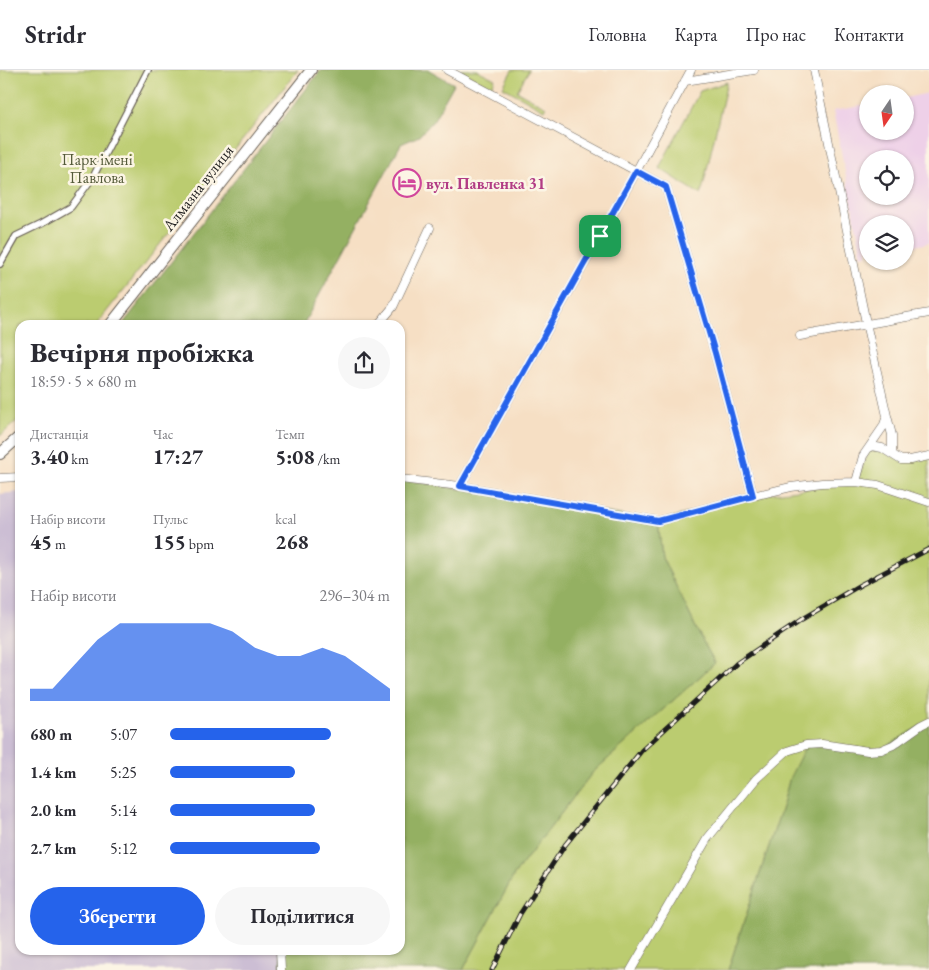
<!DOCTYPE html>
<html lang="uk">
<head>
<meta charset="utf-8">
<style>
  body { margin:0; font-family:"EB Garamond",serif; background:#f7f7f7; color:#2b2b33; height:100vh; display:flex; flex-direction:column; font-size:19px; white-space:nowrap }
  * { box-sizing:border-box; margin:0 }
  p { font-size:16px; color:#7c7c81 }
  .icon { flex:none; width:28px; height:28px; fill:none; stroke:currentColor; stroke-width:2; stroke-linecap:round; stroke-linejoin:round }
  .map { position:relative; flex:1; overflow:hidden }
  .sheet { position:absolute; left:15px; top:250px; width:390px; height:635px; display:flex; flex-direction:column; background:#fff; border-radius:15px; box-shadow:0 1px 4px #0004 }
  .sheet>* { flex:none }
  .needle { width:32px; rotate:193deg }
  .tools { position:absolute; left:859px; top:15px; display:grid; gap:10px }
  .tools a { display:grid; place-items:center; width:55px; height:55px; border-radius:50%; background:#fff; box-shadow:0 1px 4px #0004; font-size:25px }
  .pin { position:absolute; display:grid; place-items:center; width:42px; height:42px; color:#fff; margin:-21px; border-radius:10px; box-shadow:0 2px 8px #0006 }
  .round { display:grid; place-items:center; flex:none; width:52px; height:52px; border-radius:26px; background:#f7f7f7 }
  .summary { display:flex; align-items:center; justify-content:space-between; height:85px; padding:0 15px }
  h1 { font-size:28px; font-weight:700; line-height:38px }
  .stats { display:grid; grid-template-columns:repeat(3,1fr); gap:8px; height:85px; padding:5px 15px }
  .stats div { display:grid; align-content:center }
  .stats b { font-size:21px; font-weight:700 }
  .stats small { font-size:14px; font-weight:400 }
  .stats p { font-size:14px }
  .chart { height:140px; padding:10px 15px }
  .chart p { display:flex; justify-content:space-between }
  .chart svg { width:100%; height:90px; margin-top:5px; fill:#2563eb; opacity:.7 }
  .button { display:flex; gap:10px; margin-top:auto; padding:10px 15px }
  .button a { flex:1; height:58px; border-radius:30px; background:#2563eb; color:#fff; font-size:20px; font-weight:700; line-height:58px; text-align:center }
  .button a+a { background:#f7f7f7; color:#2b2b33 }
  ul { padding:0 15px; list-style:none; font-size:16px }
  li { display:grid; grid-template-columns:80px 60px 1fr; align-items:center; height:38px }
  li i { height:12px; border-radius:6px; background:#2563eb }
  header { display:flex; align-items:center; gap:30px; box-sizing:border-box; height:70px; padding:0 25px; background:#fff; border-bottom:1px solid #e1e1e2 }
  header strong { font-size:24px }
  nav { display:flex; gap:28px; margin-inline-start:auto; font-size:18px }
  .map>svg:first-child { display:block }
</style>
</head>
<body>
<header>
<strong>Stridr</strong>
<nav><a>Головна</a><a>Карта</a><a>Про нас</a><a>Контакти</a></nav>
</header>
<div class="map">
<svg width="929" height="900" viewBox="0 0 929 900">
  <rect width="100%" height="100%" fill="#fcf5e5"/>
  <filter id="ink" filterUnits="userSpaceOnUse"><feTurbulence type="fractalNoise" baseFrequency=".02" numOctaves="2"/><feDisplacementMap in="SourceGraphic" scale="10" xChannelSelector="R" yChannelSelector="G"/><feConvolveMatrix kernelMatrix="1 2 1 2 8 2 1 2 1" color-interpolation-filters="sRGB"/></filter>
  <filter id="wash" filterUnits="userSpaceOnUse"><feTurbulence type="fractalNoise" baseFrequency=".0096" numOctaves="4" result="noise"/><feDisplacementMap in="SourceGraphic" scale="20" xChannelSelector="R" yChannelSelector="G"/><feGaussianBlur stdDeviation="1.12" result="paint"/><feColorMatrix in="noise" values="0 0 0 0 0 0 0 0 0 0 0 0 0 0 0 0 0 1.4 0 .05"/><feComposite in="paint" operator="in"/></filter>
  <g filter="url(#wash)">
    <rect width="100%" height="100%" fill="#f6dfc4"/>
    <!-- built -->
    <path fill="#eed0e8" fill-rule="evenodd" d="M 929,23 L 929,173 L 905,178 L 905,154 L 868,154 L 867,185 L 862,186 L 833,41 L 867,35 L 868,61 L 905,61 L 905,28 ZM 868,89 L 905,89 L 905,126 L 868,126 Z"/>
    <!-- industrial -->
    <path fill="#ccbed4" d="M 20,422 L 20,880 L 280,880 L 281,900 L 0,900 L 0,424 Z"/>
    <!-- green -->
    <path fill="#bbcc6f" stroke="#6c7446" d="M 0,0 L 298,0 L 96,255 L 20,255 L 20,348 L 0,366 Z
      M 461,0 L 477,0 L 495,9 L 491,17 L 461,1 Z
      M 512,0 L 529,0 L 517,21 L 546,37 L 544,40 L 503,17 Z
      M 727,12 L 701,125 L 659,98 L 700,21 Z
      M 871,376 L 901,390 L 929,386 L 929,651 L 893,675 L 790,707 L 783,734 L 728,900 L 463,900 L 514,805 L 592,703 L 715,593 L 700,566 L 662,487 L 658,451 L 753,426 L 856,412 Z"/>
    <!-- forest -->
    <path fill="#94b062" stroke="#58663f" d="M 321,0 L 429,0 L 454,14 L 433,51 L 419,66 L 401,74 L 303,255 L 122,255 Z
      M 400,409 L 658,451 L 662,487 L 700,566 L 715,593 L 592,703 L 514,805 L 463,900 L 281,900 L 280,880 L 400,880 Z
      M 929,651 L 929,900 L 728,900 L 783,734 L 790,707 L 806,675 L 881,680 Z"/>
  </g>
  <g filter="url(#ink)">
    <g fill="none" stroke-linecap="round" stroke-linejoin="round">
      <defs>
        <path id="pedestrian" d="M 0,194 L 16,166 L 41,154 L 71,137 L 93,107 L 148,0"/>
        <path id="minor" d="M 447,0 L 666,117 L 715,283 L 753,426
          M 814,0 L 866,253 L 887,346 L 883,357 L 863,386 L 856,412
          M 685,11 L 754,0
          M 378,255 L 393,237 L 430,158
          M 800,266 L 929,243
          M 887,346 L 892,365 L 892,384
          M 871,376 L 882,378 L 901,390 L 910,390 L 929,386
          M 0,408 L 20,407
          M 400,409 L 460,416 L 658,451 L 753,426 L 791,417 L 822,413 L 856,412 L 878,415 L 929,432
          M 460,416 L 632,109 L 691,0
          M 280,880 L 281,900
          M 631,900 L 707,769 L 756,709 L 787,681 L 806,675 L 822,674 L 868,681 L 881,680 L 893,675 L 921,655 L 929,651"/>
        <path id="tertiary" d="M 110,255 L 311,0
          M 0,384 L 20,366"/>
      </defs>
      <!-- pedestrian casing -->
      <use href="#pedestrian" stroke="#686057" stroke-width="8"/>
      <!-- minor casing -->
      <use href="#minor" stroke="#686057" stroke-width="9"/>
      <!-- tertiary casing -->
      <use href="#tertiary" stroke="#686057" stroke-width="12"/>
      <!-- pedestrian -->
      <use href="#pedestrian" stroke="#fff" stroke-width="5.5"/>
      <!-- minor -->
      <use href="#minor" stroke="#fff" stroke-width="8"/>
      <!-- tertiary -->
      <use href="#tertiary" stroke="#fff" stroke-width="10"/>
      <defs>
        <path id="rail" d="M 492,900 L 520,844 L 565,775 L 642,680 L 737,593 L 802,549 L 860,515 L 929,479"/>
      </defs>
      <!-- rail casing -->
      <use href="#rail" stroke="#1c1c1c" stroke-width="5"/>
      <!-- rail -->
      <use href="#rail" stroke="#fcf5e5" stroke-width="3" stroke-dasharray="9" stroke-linecap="butt"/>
    </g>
  </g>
  <g fill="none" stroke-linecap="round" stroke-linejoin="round" filter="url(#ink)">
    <defs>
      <path id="route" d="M 636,101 L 666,117 L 715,283 L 753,426 L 658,451 L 460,416 Z"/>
    </defs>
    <!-- route casing -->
    <use href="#route" stroke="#fff" stroke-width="10"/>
    <!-- route -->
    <use href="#route" stroke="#2563eb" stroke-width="6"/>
  </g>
  <!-- icons -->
  <defs>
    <symbol id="hotel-ring" viewBox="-11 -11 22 22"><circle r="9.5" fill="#fcf5e5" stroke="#d1479c" stroke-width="1.5"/><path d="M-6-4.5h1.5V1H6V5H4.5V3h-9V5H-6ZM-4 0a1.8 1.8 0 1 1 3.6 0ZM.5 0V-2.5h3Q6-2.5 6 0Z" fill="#d1479c"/></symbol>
  </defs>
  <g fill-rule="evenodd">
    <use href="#hotel-ring" x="391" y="97" width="32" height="32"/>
  </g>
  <g text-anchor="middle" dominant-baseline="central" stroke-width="5" stroke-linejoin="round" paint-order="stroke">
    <!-- park labels -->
    <g font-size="16" fill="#545a39" stroke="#fcf5e5">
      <text x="97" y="89">Парк імені<tspan x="97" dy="18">Павлова</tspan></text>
    </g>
    <!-- hotel labels -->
    <g font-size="16" font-weight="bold" fill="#b23c85" stroke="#fcf5e5" text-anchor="start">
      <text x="426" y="113">вул. Павленка 31</text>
    </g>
    <!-- street labels -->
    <g font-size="16" fill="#1c1c1c" stroke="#fcf5e5">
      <text transform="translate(198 118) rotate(-52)">Алмазна вулиця</text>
    </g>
  </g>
</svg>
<div class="tools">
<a><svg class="needle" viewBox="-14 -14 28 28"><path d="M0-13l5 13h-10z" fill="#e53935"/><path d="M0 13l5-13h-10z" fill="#7c7c81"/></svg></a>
<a><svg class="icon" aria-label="locate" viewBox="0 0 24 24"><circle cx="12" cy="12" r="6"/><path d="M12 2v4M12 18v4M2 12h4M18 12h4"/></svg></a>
<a><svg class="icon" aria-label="layers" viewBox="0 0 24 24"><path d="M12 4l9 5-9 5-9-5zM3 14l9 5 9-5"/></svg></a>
</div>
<div class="pin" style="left:600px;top:166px;background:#1e9e55"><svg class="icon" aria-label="arrive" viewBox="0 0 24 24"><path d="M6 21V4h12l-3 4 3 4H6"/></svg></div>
<section class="sheet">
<div class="summary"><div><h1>Вечірня пробіжка</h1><p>18:59 · 5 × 680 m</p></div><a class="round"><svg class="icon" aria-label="share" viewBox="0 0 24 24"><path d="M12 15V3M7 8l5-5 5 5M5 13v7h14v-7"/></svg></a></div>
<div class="stats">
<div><p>Дистанція</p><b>3.40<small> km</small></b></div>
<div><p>Час</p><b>17:27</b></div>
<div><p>Темп</p><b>5:08<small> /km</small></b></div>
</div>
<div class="stats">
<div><p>Набір висоти</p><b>45<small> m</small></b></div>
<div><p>Пульс</p><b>155<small> bpm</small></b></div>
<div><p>kcal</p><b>268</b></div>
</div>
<div class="chart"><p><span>Набір висоти</span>296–304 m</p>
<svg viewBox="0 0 160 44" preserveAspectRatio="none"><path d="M0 44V38L10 38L20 26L30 14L40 6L50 6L60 6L70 6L80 6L90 10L100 18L110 22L120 22L130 18L140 22L150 30L160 38V44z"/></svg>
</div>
<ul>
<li><b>680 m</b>5:07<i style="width:73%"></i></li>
<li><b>1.4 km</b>5:25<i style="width:57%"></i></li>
<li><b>2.0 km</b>5:14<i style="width:66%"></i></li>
<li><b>2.7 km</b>5:12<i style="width:68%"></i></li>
</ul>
<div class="button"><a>Зберегти</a><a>Поділитися</a></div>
</section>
</div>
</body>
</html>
